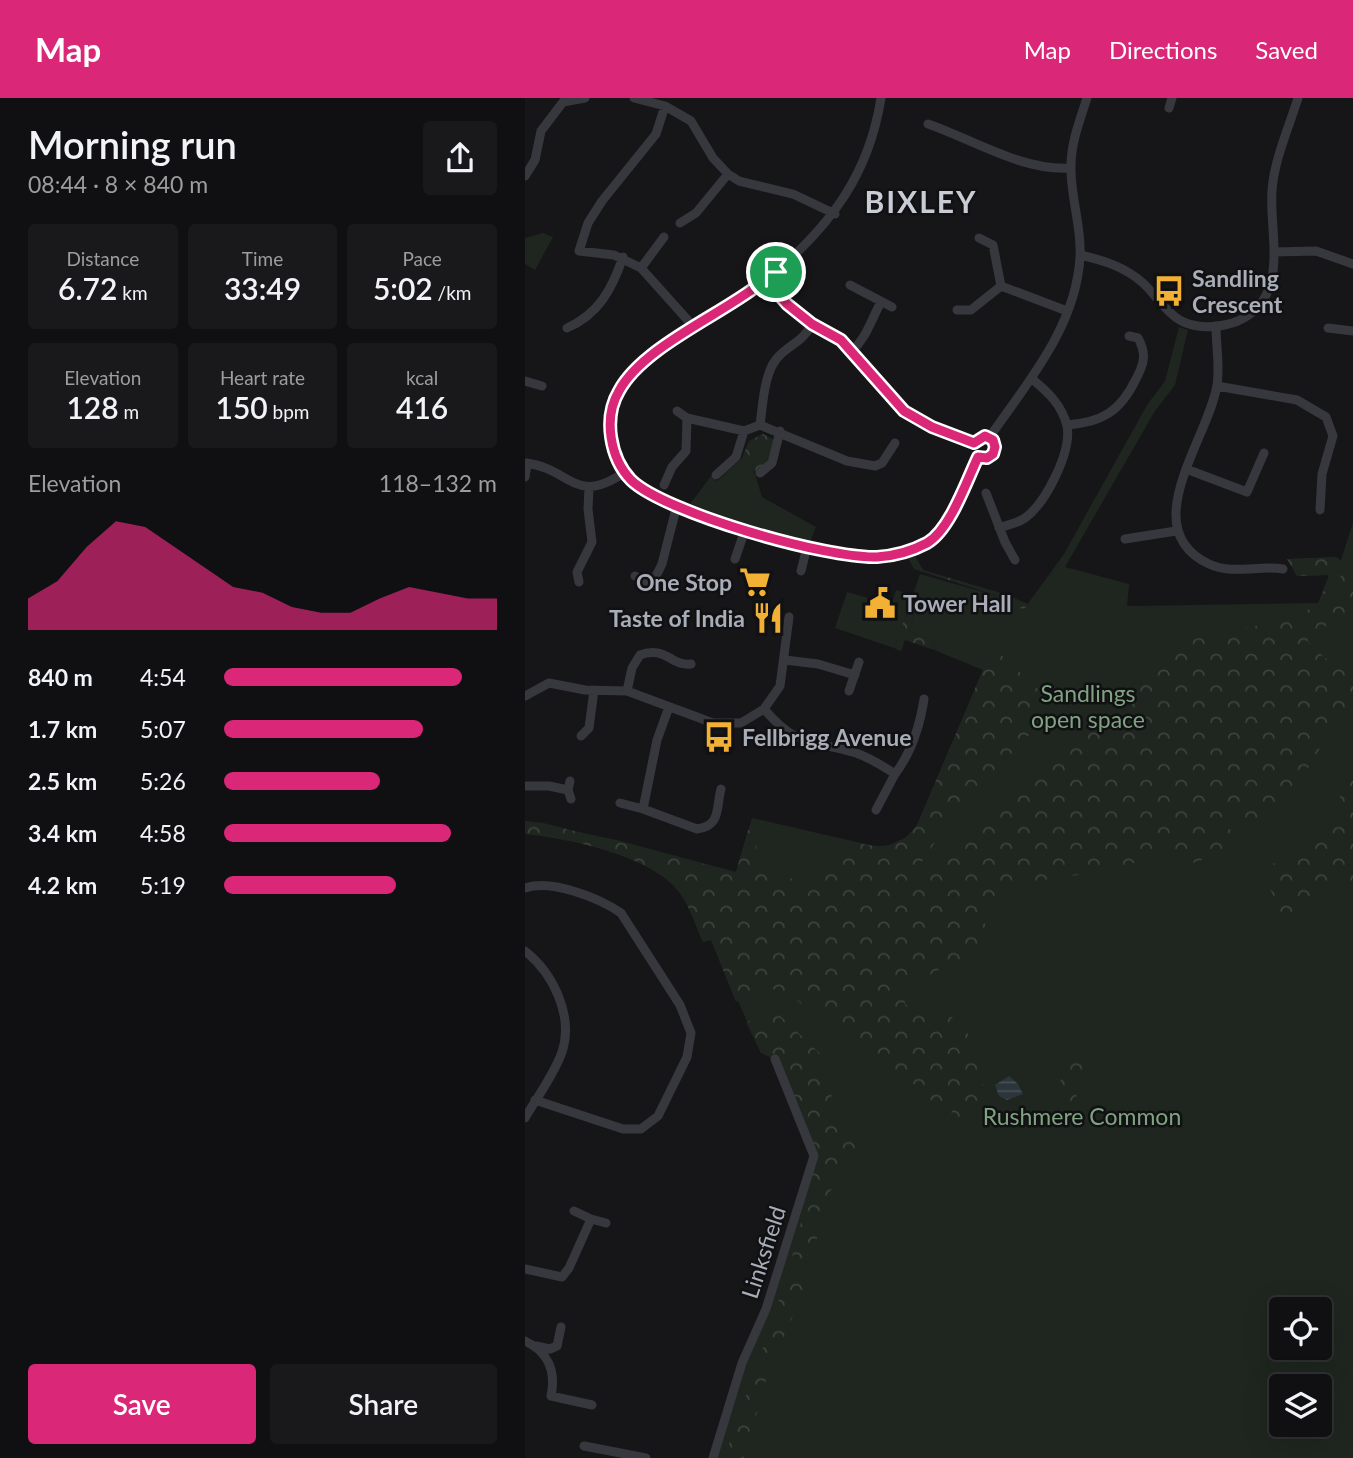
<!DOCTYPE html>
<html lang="en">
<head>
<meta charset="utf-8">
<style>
  body { margin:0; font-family:Lato,sans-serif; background:#19191b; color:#f1f3f6; height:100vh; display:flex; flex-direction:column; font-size:26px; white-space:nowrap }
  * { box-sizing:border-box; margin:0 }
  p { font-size:23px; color:#9c9d9f }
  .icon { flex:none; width:38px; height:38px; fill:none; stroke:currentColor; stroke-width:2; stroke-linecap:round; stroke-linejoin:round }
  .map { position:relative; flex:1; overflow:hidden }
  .drawer { display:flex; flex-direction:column; background:#101012; width:525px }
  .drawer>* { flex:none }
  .fabs { position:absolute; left:744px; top:1199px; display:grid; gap:14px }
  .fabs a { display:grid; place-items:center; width:63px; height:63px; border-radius:7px; background:#101012; box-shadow:0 7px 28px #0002,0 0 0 2px #303032; font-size:35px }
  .pin { position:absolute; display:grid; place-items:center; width:60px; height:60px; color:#fff; margin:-30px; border:4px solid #fff; border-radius:50%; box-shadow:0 2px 7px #0007 }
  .round { display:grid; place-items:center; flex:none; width:74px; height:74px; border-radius:7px; background:#19191b }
  .overview { display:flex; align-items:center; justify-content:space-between; height:119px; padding:0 28px }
  h1 { font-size:38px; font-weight:600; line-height:52px }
  .stats { display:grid; grid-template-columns:repeat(3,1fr); gap:10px; height:119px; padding:7px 28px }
  .stats div { display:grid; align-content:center; border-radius:7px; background:#19191b; text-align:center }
  .stats b { font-size:30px; font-weight:600 }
  .stats small { font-size:19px; font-weight:400 }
  .stats p { font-size:19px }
  .chart { height:196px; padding:14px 28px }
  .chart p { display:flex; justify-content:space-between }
  .chart svg { width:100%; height:126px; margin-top:7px; fill:#db2777; opacity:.7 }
  .action { display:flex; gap:14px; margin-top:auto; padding:14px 28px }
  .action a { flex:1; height:80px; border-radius:7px; background:#db2777; color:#fff; font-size:28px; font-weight:600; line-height:80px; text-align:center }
  .action a+a { background:#19191b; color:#f1f3f6 }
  ul { padding:0 28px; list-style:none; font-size:23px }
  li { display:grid; grid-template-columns:112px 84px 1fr; align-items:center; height:52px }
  li i { height:18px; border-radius:9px; background:#db2777 }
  header { display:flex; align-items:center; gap:42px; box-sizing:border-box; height:98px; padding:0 35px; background:#db2777; color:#fff }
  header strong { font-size:33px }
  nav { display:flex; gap:38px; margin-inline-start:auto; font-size:24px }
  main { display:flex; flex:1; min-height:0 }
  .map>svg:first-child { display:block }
</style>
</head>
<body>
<header>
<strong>Map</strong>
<nav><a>Map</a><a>Directions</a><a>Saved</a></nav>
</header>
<main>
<section class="drawer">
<div class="overview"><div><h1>Morning run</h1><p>08:44 · 8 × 840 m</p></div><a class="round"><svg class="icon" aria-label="share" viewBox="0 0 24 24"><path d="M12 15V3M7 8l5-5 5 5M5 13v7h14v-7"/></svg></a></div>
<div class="stats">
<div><p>Distance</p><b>6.72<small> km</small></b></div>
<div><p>Time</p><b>33:49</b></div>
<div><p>Pace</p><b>5:02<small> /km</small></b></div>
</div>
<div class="stats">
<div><p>Elevation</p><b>128<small> m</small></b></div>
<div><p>Heart rate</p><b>150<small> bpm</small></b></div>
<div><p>kcal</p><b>416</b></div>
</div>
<div class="chart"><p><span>Elevation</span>118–132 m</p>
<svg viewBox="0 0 160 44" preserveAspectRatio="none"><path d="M0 44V33L10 27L20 15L30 6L40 8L50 15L60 22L70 29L80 31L90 36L100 38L110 38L120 33L130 29L140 31L150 33L160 33V44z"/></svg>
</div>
<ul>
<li><b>840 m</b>4:54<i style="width:87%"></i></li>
<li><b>1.7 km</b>5:07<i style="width:73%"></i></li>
<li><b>2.5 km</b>5:26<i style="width:57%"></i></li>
<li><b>3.4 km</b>4:58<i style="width:83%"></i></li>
<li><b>4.2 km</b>5:19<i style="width:63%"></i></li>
</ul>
<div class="action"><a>Save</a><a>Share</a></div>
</section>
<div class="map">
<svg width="828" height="1360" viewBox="0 0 828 1360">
  <defs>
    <pattern id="forest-crowns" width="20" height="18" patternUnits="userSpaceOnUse" patternTransform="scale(1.75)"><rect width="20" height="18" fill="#1e261f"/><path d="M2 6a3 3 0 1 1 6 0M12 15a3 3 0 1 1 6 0" fill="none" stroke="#3c433d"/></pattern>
    <pattern id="water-rules" width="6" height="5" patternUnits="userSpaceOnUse" patternTransform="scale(1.75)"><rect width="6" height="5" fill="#2c353c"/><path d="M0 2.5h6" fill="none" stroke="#485056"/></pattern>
  </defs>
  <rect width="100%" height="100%" fill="#161618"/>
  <!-- green -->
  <path fill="#1e261f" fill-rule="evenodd" d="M 18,135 L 28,139 L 10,172 L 0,166 L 0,140 Z
    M 654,229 L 663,232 L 650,287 L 630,313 L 540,469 L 604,486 L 602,508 L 793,505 L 804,477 L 772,478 L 762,461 L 811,459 L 816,462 L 828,425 L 828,1360 L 188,1360 L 217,1265 L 241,1211 L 289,1058 L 250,961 L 236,955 L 186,842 L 178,844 C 171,829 165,809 155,795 C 129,758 43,740 0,736 L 0,723 L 92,742 L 211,774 L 227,720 L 358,750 L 384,738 L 392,727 L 458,572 L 409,552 L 411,544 L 384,533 L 390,513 L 386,503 L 369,550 L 310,530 L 322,494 L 343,500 L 340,511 L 362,518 L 371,492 L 388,497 L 395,476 L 476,499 L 499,511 L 539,456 L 622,307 L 640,283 ZM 756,1211 L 794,1211 L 794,1250 L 756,1250 ZM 756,1288 L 794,1288 L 794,1326 L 756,1326 Z
    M 218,359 L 230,376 L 237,399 L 291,429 L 285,444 L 224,428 L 165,406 L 186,378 L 192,383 Z"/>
  <!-- forest -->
  <path fill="url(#forest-crowns)" d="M 238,336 L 249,342 L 243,363 L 229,374 L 217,360 L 224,343 Z
    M 386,451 L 398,472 L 479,496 L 503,506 L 499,512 L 476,499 L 389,471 L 380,454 Z
    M 811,459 L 814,463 L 793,512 L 768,588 L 797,512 L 819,472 L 828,472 L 828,519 L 802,523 L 794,554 L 808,567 L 828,576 L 828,596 L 766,698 L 734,725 L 709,715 L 700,727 L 722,746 L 662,767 L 655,752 L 580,773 L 512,783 L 454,809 L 467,846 L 413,872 L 380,892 L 380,906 L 399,917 L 416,916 L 427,919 L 443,936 L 452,954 L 453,980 L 479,1012 L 465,1019 L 453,1016 L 442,1022 L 425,1018 L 429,1009 L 428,998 L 411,1006 C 395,994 387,980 368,973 L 270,901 L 239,887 L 211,904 L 186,842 L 178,844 C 171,829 165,809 155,795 C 129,758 43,740 0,736 L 0,723 L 18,725 L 211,774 L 223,732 L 233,736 L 229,766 L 275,784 L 332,745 C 358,750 374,751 392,727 L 458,572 L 471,552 L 517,595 L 521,619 L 430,715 L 396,765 L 397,770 L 402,769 L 501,687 L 654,544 L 770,520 L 794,505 L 804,477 L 772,478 L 762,461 Z
    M 386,502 L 416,511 L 413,520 L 390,513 L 384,533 L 411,544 L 409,552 L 380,542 L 376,553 L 369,550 Z
    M 828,674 L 828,785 L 814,783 L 765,826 L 759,821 L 734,768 L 775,761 L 802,724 Z
    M 251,914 L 302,962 L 297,980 L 337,1054 L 317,1075 L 303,1097 L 277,1197 L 243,1275 L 219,1360 L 199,1360 C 232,1264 275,1160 288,1060 C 290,1048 257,977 250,961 L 236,955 L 221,924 Z
    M 554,956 L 557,957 L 560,969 L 549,990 L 554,1005 L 553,1017 L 549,1018 L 533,988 L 542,968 Z"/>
  <!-- water -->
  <path fill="url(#water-rules)" d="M 484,978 L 493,986 L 498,996 L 482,1002 L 474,998 L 470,987 Z"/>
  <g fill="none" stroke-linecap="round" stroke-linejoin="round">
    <!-- minor -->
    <path stroke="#37383d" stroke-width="9" d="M 109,0 L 140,8 L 166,23 L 188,60 L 203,76 L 214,83 L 268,96 L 310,116
      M 140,8 L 131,36 L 77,103 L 63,125 L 54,153 L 89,157 L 116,170 L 168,228
      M 644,10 L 647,0
      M 403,26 C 449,42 497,73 545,70
      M 0,78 L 10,62 L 16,33 L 38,4 L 60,0
      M 155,125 L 171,115 L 203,76
      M 454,140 L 468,147 L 476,188
      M 749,154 L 791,153 L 828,166
      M 555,157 C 578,162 600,169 618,185 C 631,197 644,219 661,225 C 677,231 698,229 713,223 C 766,199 744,137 747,93 C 749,62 764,29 773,0
      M 116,170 L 139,139
      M 251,174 C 307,125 344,76 356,0
      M 325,187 L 367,209
      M 232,188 C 193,218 117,250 94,293 C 79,320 84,360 106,381 C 142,417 300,461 352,459 C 368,458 388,453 402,445 C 425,432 442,382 453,359
      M 232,188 L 230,179 L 234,172 L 243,170 L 251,174
      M 232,188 L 240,192 L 248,190 L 252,182 L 251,174
      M 476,188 L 542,213
      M 248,190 L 262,206 L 287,226 L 316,242 L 379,313 L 407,329 L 449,345
      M 432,212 L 446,212 L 476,188
      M 287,226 C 279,242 268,245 255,257 C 239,271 238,306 235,327 L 322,363 L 350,368 L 357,365 L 370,345
      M 691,228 C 691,247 695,269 692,287 C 684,340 609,431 684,466 C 707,477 734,467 758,471
      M 42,230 C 74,216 87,191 98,159
      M 803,230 L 828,233
      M 327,253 C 342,239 346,222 356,204
      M 0,283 L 17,288
      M 692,288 L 772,302 L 801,319 L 808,338 L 797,376 L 795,412
      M 152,313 L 162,320 L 219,333 L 235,327
      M 542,327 C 577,324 595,314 611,281 C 619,266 622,256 613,240 L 604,238
      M 464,340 C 502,285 551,229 555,159 C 557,129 545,98 546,68 C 546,44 555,22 562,0
      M 453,359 L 462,360 L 468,356 L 470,346 L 464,340
      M 0,365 C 47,370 49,409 100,374
      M 661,371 L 722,394 L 739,355
      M 235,375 L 247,365 L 255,333
      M 191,377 L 211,359 L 219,333
      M 0,379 L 2,365
      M 139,387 L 147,369 L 161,353 L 162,320
      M 461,395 L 480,444 L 490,462
      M 474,430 C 482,427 493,425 500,420 C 521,405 547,353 542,328 C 537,307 523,294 507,281
      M 600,441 L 651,433
      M 210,461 L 220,432
      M 276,473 L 282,449
      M 52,474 L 67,444 L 63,411 L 64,390
      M 52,474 L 54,484
      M 110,478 L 137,491
      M 127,486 L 137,466 L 152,407
      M 260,562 L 293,566 L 330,577
      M 102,593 L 107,570 L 115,557 C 140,547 147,569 166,566
      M 324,593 L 334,564
      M 0,598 L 24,585 L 60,592 L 102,593 L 188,625 L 216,625 L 239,611 L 255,588 L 264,519
      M 144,609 L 132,642 L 118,711 L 172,731 C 196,728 191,710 196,691
      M 239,611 C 273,651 286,641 331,655 C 345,660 358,668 370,676 C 386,655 395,627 399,601
      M 56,638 L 64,630 L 69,592
      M 45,683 L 43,692 L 46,701
      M 0,688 L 24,688 L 43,692
      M 95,705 L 118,711
      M 351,712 L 370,676
      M 0,790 C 27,781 74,800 96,815 L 155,907 L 166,935 L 162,959 L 133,1018 L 116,1031 L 98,1031 L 10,1002
      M 0,853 C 28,875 49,918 37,954 C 29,977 12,999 0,1020
      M 49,1113 L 66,1121
      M 0,1171 L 37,1179 L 44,1170 L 66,1121 L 81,1125
      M 0,1243 C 24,1254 31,1274 26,1298 L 67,1307
      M 11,1248 L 25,1251 L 32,1248 L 36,1229
      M 59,1348 L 121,1360
      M 188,1360 L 217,1265 L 241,1211 L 289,1058 L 250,961"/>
  </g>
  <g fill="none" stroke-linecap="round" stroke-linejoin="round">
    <defs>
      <path id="route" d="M 243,170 L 251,174 L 253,182 L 248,190 L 262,206 L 287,226 L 316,242 L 379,313 L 407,329 L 449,345 L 460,338 L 468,342 L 470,349 L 468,356 L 462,360 L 453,359 C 442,382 425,432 402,445 C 387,453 368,458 352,459 C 303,461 140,415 106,382 C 85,360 78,320 94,293 C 117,250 193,218 232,188 L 232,175 Z"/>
    </defs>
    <!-- route casing -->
    <use href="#route" stroke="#fff" stroke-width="14"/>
    <!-- route -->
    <use href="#route" stroke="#db2777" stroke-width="9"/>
  </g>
  <!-- icons -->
  <defs>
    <symbol id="bus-bare" viewBox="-9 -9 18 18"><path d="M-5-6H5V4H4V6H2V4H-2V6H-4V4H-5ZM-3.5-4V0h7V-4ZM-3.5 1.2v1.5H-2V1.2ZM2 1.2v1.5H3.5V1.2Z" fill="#f2b134" stroke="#111113" stroke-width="2.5" paint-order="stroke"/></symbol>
    <symbol id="supermarket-bare" viewBox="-9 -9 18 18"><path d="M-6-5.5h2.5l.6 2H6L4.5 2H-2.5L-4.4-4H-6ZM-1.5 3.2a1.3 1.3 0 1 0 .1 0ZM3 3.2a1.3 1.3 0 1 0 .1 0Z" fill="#f2b134" stroke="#111113" stroke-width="2.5" paint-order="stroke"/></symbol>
    <symbol id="civic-bare" viewBox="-9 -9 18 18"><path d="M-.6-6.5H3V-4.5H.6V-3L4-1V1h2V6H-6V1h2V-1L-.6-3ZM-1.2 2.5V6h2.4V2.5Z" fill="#f2b134" stroke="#111113" stroke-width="2.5" paint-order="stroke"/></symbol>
    <symbol id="restaurant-bare" viewBox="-9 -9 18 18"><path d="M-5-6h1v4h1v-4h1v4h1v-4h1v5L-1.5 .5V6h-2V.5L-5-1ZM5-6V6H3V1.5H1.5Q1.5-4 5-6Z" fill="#f2b134" stroke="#111113" stroke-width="2.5" paint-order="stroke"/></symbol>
  </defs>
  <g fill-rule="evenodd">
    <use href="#bus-bare" x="622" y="171" width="44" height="44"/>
    <use href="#supermarket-bare" x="208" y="462" width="44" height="44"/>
    <use href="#civic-bare" x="333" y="483" width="44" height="44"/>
    <use href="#restaurant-bare" x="221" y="498" width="44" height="44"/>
    <use href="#bus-bare" x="172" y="617" width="44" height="44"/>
  </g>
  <g text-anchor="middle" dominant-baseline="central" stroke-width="5" stroke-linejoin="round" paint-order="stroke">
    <!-- poi labels -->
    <g font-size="23" font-weight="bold" fill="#a8adb8" stroke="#111113" text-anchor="start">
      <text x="667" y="180">Sandling<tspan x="667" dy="26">Crescent</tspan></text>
      <text x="207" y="484" text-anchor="end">One Stop</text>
      <text x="378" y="505">Tower Hall</text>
      <text x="220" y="520" text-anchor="end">Taste of India</text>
      <text x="217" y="639">Fellbrigg Avenue</text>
    </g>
    <!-- park labels -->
    <g font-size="23" fill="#7fa381" stroke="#111113">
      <text x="563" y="595">Sandlings<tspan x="563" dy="26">open space</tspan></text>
      <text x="557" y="1018">Rushmere Common</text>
    </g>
    <!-- street labels -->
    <g font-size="23" fill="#a8adb8" stroke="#111113">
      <text transform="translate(238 1154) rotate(-72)">Linksfield</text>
    </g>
    <!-- district labels -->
    <g font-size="30" font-weight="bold" letter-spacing="2" fill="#c9ccd4" stroke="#111113">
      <text x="396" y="103">BIXLEY</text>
    </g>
  </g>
</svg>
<div class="fabs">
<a><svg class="icon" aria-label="locate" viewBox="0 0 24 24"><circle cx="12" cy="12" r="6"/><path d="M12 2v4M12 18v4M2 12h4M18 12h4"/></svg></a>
<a><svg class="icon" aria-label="layers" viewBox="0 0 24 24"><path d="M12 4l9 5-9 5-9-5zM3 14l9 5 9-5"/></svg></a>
</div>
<div class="pin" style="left:251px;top:174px;background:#1e9e55"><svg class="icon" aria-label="arrive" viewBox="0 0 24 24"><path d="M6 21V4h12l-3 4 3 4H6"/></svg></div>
</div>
</main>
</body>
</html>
